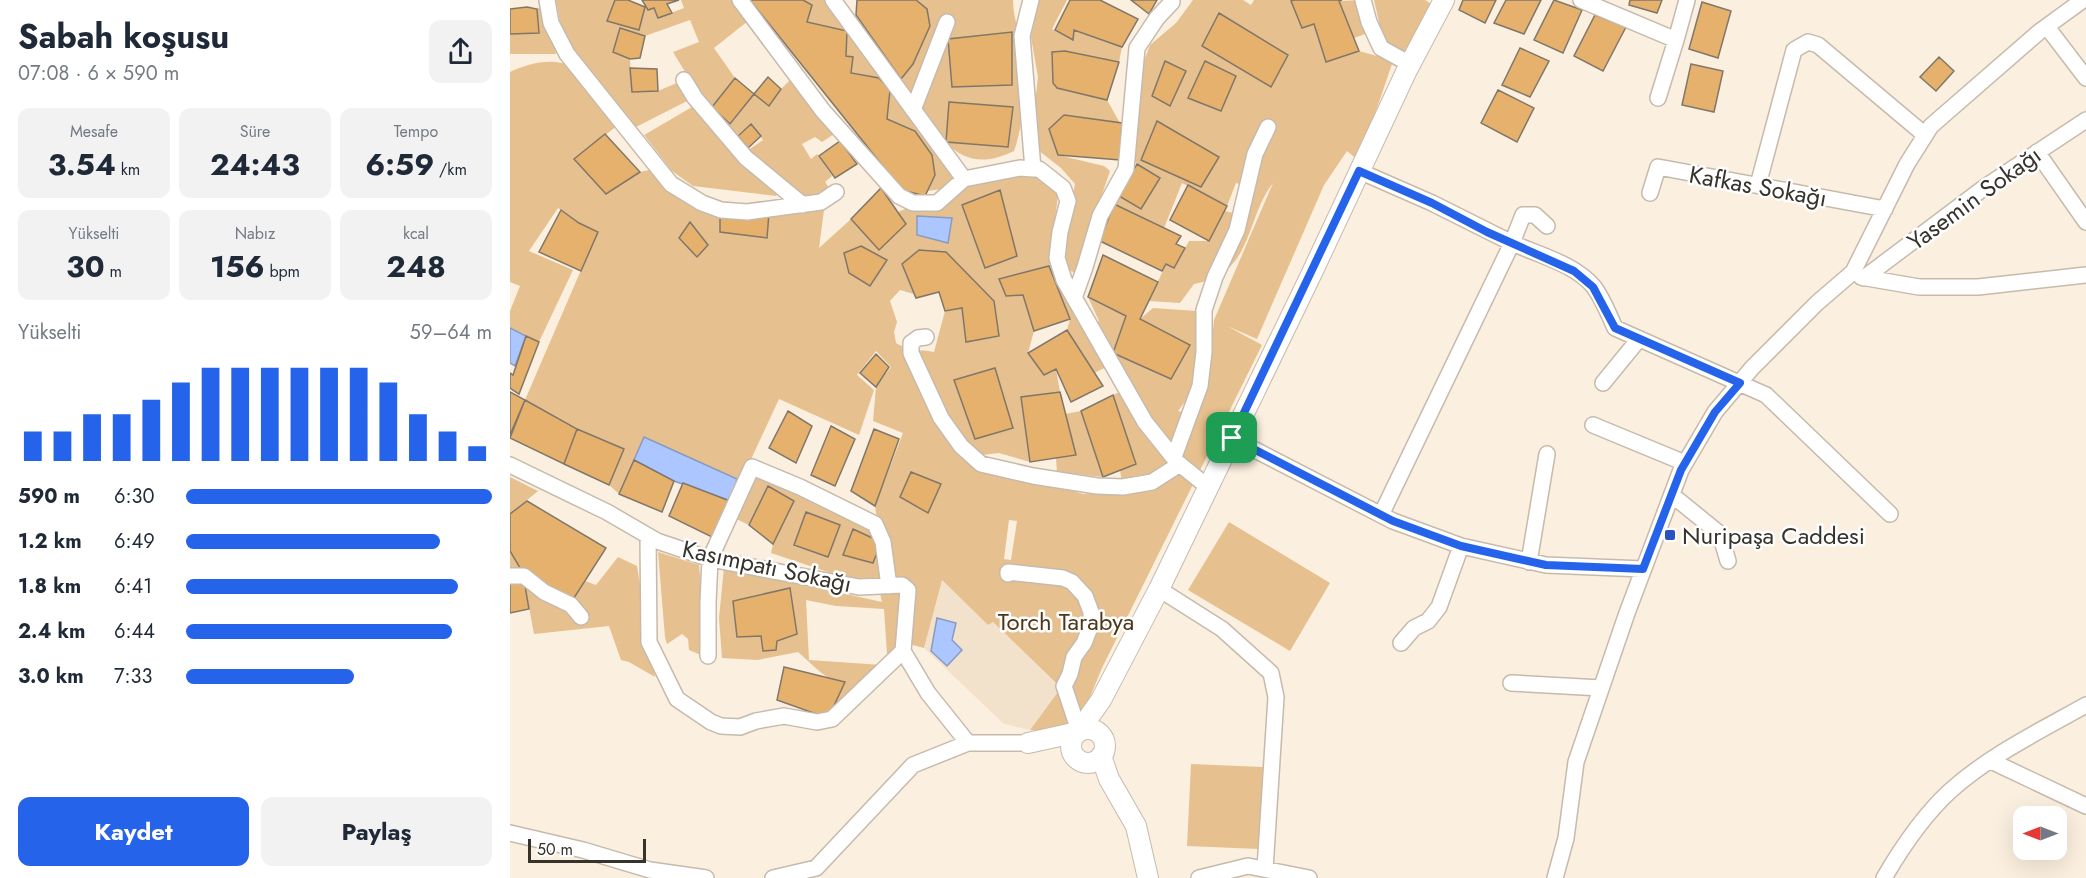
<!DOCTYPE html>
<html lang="tr">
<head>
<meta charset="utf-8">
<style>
  body { margin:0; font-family:Jost,sans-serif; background:#f2f2f3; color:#1f2937; height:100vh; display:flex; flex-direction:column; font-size:22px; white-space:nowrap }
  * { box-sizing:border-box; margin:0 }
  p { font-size:20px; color:#747a83 }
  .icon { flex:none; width:33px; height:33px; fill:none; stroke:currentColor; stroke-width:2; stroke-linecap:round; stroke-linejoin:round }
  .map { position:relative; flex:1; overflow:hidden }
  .side { display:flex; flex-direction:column; background:#fff; width:510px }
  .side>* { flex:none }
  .needle { width:39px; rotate:270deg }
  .fabs { position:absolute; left:1503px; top:806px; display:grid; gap:12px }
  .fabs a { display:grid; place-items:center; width:54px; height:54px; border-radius:12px; background:#fff; box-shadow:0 6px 24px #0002; font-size:30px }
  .scale { position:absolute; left:18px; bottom:15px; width:118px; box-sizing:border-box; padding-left:6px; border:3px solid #36322c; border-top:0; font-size:16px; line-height:21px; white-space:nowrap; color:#36322c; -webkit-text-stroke:4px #fefefe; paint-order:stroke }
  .pin { position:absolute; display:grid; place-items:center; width:51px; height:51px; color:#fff; margin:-26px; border-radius:12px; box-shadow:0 3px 9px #0006 }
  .round { display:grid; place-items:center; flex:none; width:63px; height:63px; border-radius:12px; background:#f2f2f3 }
  .headline { display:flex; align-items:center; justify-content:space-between; height:102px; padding:0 18px }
  h1 { font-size:33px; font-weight:700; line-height:45px }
  .stats { display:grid; grid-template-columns:repeat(3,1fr); gap:9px; height:102px; padding:6px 18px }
  .stats div { display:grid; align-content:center; border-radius:12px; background:#f2f2f3; text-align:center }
  .stats b { font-size:30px; font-weight:700 }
  .stats small { font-size:16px; font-weight:400 }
  .stats p { font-size:16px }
  .chart { height:168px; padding:12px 18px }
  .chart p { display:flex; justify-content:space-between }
  .chart svg { width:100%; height:108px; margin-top:6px; stroke:#2563eb; stroke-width:6 }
  .action { display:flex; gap:12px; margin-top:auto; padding:12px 18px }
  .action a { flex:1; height:69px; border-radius:12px; background:#2563eb; color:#fff; font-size:24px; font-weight:700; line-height:69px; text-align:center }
  .action a+a { background:#f2f2f3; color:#1f2937 }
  ul { padding:0 18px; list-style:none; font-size:20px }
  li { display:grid; grid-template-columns:96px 72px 1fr; align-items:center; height:45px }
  li i { height:15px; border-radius:8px; background:#2563eb }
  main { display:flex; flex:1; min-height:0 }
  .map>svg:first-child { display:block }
</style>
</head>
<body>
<main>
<section class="side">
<div class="headline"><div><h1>Sabah koşusu</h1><p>07:08 · 6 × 590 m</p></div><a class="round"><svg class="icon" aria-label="share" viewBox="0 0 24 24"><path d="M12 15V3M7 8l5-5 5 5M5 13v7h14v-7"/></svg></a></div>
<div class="stats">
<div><p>Mesafe</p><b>3.54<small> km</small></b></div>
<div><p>Süre</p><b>24:43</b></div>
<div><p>Tempo</p><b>6:59<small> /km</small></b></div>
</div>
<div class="stats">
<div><p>Yükselti</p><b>30<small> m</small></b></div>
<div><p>Nabız</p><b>156<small> bpm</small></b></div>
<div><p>kcal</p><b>248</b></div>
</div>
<div class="chart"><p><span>Yükselti</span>59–64 m</p>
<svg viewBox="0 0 160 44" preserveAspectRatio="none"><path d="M5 44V32M15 44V32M25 44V25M35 44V25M45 44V19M55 44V12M65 44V6M75 44V6M85 44V6M95 44V6M105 44V6M115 44V6M125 44V12M135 44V25M145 44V32M155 44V38"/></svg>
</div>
<ul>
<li><b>590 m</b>6:30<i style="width:100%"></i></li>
<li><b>1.2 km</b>6:49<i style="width:83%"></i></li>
<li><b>1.8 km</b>6:41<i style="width:89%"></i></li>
<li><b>2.4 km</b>6:44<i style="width:87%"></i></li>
<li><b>3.0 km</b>7:33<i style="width:55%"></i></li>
</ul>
<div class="action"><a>Kaydet</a><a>Paylaş</a></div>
</section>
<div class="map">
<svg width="1576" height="878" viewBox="0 0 1576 878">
  <rect width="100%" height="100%" fill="#fbefdf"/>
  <!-- built -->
  <path fill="#f2e1cb" d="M 431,579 L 478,625 L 483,622 L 551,689 L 520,730 L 494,724 L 414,648 Z"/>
  <!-- green -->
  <path fill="#e7c08f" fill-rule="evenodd" d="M 46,0 L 105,0 L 97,21 L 129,30 L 135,7 L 138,10 L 144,8 L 148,18 L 174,8 L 171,0 L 222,0 L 238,21 L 204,48 L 225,78 L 202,107 L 180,80 L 163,52 L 189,42 L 180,20 L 135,36 L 110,28 L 103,52 L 120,59 L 122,92 L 148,91 L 169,82 L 181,99 L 124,128 L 70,59 L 51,27 Z
    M 293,0 L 319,0 L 448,175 L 433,189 L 417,191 L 425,175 L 422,155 L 405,131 L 377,119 L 380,90 L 369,78 L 341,73 L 336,56 L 337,31 L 297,22 Z
    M 406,0 L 503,0 C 503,21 512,39 516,59 C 520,76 511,134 504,151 C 455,175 433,145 411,105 C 405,96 397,87 391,79 L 403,64 L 420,26 L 417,9 ZM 501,32 L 501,85 L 442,87 L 439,39 ZM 439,102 L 502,107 L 436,142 Z
    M 529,0 L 557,0 L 542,29 L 562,40 L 564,30 L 612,47 L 609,62 L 555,51 L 542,52 L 543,83 L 546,88 L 597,100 L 610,123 L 554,115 L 539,129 L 548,155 L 594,166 L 600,171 L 565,273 L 557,269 L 553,247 L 565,184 L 551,168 L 524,147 L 521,138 L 528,77 L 521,37 Z
    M 683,0 L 733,0 L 741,5 L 744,0 L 784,0 L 781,1 L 792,28 L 804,24 L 816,62 L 849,51 L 867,56 L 871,47 L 858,33 L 844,38 L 829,1 L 851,0 L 855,22 L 869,22 L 864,0 L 915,0 L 926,7 L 914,33 L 883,61 L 849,161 L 837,151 L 814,185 L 747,339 L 717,326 L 752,345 L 592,668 L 573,714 L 544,732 L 520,730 L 551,688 L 483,622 L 478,625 L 432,580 L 414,648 L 399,644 L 377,654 L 374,609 L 326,606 L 296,600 L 299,660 L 372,665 L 320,715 L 319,678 C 307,671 299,661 288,652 L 247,660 L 212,658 L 209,618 L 214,567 L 372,602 L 369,589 L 261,553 L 263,544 L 284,501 L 258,487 L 239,525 L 220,516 L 231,480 L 135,438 L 109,494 L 99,485 L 114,449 L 67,429 L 15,400 L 87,233 L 69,223 L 48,208 L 19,251 L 63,270 L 29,342 L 0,328 L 0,311 L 10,286 L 0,282 L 0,72 C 17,64 42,57 60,66 C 68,70 99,114 108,125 L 64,160 L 96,194 L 130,172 L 139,170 L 155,188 L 210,211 L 210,232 L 257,238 L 259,213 L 314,210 L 309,248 L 341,219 L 369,250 L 396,224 L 388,212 L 507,163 L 549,188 L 539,265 L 544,263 L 576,327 L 589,321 L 578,297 L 616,316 L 603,353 L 661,379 L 680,345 L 630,319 L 643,308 L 687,311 L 684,390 L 668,411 L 682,415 L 697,386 L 704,320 L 763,183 C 734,221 744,273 684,284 L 670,303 L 639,301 L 656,264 L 664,268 L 679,241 L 699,241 L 715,211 L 728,214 L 737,212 L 746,188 L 726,183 L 717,206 L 672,183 L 654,228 L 604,204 L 609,196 L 631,209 L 650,179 L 624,161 L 623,78 L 633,64 L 640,45 L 666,23 ZM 709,13 L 777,55 L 761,86 L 692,46 ZM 655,62 L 676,71 L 660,105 L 642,96 ZM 648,122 L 709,157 L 691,187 L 631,160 ZM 490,191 L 507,256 L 475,268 L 452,205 ZM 351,246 L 377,260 L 360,286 L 339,273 L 334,254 ZM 409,250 L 436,252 L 484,301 L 489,336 L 456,342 L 452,308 L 435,311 L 424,352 C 408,349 401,352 386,343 L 384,332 L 387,322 L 380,301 L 390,290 L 404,294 L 392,264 ZM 539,266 L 560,319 L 557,330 L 584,373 L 605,363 L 651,432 L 641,444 L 610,392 L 603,395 L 626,463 L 610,470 L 612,483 L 628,492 L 573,494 L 515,477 L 464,456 L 489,453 L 520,462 L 511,397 L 550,392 L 546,369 L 534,375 L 518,353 L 524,331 L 513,295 L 496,296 L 489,279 ZM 366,351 L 381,367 L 366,387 L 363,421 L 393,433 L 365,506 L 367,520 L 237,468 L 269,399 L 349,435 L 364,390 L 347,375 ZM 485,368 L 503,428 L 465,438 L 444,380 ZM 401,472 L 431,484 L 418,513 L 390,497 ZM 296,512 L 330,525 L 318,557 L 284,546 ZM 499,520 L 507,521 L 501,560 L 494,559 ZM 343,529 L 371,542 L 363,563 L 333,555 ZM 279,588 L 287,634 L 267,641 L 266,650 L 253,651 L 251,636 L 227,636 L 223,601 Z
    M 33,4 L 46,54 L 0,54 L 0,34 L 29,33 L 27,9 Z
    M 281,79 L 327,132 L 312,142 L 305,137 L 292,144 L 301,159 L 307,154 L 322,176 L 315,182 L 322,192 L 293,196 L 234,153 L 253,140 L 241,124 L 225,137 L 217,129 L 244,94 L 259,106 L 271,89 Z
    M 182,107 L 211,138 L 271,191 L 266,196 L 183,186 L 162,171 L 134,135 Z
    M 571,411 L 593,477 L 547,472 L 546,458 L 566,455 L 555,414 Z
    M 0,477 L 28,491 L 0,514 Z
    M 719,522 L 820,583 L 780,651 L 678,590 Z
    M 0,551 L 13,573 L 51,596 L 65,597 L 75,581 L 86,585 L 108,557 L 127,566 L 145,677 L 119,662 L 111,660 L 99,626 L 24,634 L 14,580 L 0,583 Z
    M 148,552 L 189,565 L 198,658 L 179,650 L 178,639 L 172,634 L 157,644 L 155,637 Z
    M 681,764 L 753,767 L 749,849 L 677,846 Z"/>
  <!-- water -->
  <path fill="#acc7ff" stroke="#899ac0" stroke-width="1.5" d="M 407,216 L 442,218 L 438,243 L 407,235 Z
    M 0,328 L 16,336 L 5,366 L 0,363 Z
    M 134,437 L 227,479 L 220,501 L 164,481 L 124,460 Z
    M 427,618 L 446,623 L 442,640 L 452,650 L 437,666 L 421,651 Z"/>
  <!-- building -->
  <path fill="#e5b16c" stroke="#817769" stroke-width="1.5" d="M 105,0 L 118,0 L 135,7 L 129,30 L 97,21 Z
    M 132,0 L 169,0 L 157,4 L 162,13 L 148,18 L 144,8 L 138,10 Z
    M 240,0 L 293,0 L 302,5 L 297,22 L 337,31 L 336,56 L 343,57 L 341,73 L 369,78 L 380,90 L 377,119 L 405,131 L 422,155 L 425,175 L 415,196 L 392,190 Z
    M 347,0 L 406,0 L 417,9 L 420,26 L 403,64 L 391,79 L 346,15 Z
    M 560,0 L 590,0 L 628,19 L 612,47 L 564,30 L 563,40 L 545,30 Z
    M 621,0 L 647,0 L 639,14 Z
    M 784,0 L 832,0 L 829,1 L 849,51 L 816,62 L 804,24 L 792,28 L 781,1 Z
    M 953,0 L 986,0 L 975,23 L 949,10 Z
    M 996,0 L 1031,0 L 1014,34 L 984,23 Z
    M 1044,0 L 1072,10 L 1053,53 L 1024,40 Z
    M 1120,0 L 1152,0 L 1147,13 L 1119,5 Z
    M 1192,2 L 1221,11 L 1208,58 L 1179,49 Z
    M 17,7 L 27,9 L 29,33 L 0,34 L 0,9 Z
    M 709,13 L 778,55 L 761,87 L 692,46 Z
    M 1085,15 L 1116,27 L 1093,71 L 1064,56 Z
    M 110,28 L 135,36 L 130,58 L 120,59 L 103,52 Z
    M 502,32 L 502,85 L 442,87 L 438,39 Z
    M 1010,48 L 1039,61 L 1020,97 L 992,85 Z
    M 555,51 L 609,62 L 597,100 L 547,88 L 543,83 L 542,52 Z
    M 1429,57 L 1444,71 L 1426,91 L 1410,77 Z
    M 655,61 L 676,71 L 660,106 L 642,96 Z
    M 695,61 L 726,76 L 711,111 L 678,98 Z
    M 1181,64 L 1213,71 L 1204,112 L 1172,105 Z
    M 120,68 L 147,69 L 148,91 L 122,92 Z
    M 258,77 L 271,89 L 259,106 L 244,94 Z
    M 225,78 L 244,94 L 220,124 L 202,107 Z
    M 988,90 L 1024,108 L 1007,142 L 971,123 Z
    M 439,102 L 503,107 L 498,147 L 436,142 Z
    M 554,115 L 612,123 L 610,160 L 548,155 L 539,129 Z
    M 647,121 L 709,157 L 691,187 L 631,160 Z
    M 241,124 L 251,136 L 238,148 L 228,136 Z
    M 95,134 L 130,172 L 96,194 L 64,159 Z
    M 330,141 L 347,164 L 325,178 L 309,156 Z
    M 627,164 L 650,178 L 631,209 L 609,196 Z
    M 678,185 L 717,206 L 699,241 L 660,220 Z
    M 371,188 L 396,224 L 369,250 L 341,219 Z
    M 490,190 L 507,256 L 475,268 L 452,205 Z
    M 604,204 L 671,236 L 666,244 L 675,248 L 664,268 L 656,264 L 652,271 L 590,241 Z
    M 51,210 L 69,223 L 88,232 L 71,271 L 29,252 Z
    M 210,211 L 259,213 L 257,238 L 210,232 Z
    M 180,222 L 198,245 L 187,257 L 169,238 Z
    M 351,246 L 377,260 L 360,286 L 339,273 L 334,253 Z
    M 409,250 L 436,252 L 484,301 L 489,336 L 456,342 L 452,308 L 435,311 L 429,292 L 406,298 L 392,264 Z
    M 593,255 L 648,282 L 630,319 L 680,345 L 661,379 L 603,353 L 616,316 L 578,297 Z
    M 539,266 L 560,319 L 524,331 L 513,295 L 496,296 L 489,279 Z
    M 557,330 L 593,386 L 561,402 L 546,369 L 534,375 L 518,353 Z
    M 16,336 L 29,342 L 9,394 L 0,388 L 0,373 L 3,375 Z
    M 366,354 L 379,367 L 366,387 L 350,373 Z
    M 485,368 L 503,428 L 465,439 L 444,380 Z
    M 0,392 L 15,400 L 0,435 Z
    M 550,392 L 566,455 L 520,462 L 511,397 Z
    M 603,395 L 626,464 L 593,477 L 571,411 Z
    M 15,400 L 67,429 L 54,464 L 0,438 Z
    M 278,411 L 302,426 L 286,463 L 259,448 Z
    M 321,426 L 345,439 L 325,486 L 301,475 Z
    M 67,429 L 114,449 L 99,485 L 54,464 Z
    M 364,429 L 389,439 L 365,506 L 341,491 Z
    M 124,460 L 164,481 L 152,512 L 109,494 Z
    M 401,472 L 431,484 L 418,513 L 390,497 Z
    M 173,483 L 220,501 L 206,539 L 159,516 Z
    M 258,486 L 284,501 L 263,544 L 239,525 Z
    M 17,501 L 96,548 L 64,598 L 51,596 L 13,573 L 0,551 L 0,514 Z
    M 296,512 L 330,525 L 318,557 L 284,545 Z
    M 343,529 L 371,542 L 363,563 L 333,555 Z
    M 14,580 L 19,609 L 0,613 L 0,583 Z
    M 280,588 L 287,634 L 267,641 L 266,650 L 253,651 L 251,636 L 227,637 L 223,601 Z
    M 274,667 L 335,682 L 321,712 L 309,715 L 267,700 Z"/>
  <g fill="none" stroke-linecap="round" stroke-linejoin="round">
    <defs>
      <path id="minor" d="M 37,0 L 41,23 L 57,54 L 161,184 L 192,203 L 211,210 L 237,212 L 311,202 L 326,192
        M 230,0 L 313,111 L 389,196 L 403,203 L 427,203 L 454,179
        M 323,0 L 454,179 L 510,168 L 523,169 L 529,169 L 553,188 L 558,201 L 550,232 L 547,258 L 554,280 L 635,422 L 667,462 L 698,487
        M 521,0 L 512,36 L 523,169
        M 853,0 L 859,22 L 871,48 L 900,64
        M 1071,0 L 1166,40 L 1177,0
        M 1537,27 L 1576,78
        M 174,80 L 185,98 L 236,158 L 293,205
        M 1148,98 L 1166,40
        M 403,110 L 437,22
        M 1527,152 L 1576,222
        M 849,171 L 922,203 L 1002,243 L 871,515
        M 1248,185 L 1284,50 L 1298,42 L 1308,45 L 1415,135
        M 1140,193 L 1148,167 L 1375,209
        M 1037,226 L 1025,215 L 1013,215 L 1002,243 C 1029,255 1065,264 1084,287 C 1093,299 1099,315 1105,328 L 1256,395 L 1380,514
        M 1351,277 L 1409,287 L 1468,287 L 1576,275
        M 1354,278 L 1475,187 L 1576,120
        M 564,298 L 575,267 L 590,216 L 616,169 L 627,48 L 647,18 L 662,2
        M 416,337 L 408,338 L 401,343 L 401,353 L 431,418 L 451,446 L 471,464 L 523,476 L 587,486 L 613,487 L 642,482 L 670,464
        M 1093,383 L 1129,339
        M 1083,425 L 1175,463
        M 722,438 L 883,521 L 951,546 L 1036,565 L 1133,569
        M 664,457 L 690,386 L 694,352 L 694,310 L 705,277 L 727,230 L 745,154 L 758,127
        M 0,465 L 97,512 L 147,541 L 200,559 L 349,587 L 392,585 L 398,590 L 393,651
        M 1162,495 L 1210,534 L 1218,561
        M 138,536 L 139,642 L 167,699 L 201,722 L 211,726 L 230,727 L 246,721 L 274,716 L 307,722 L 322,719 L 393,651
        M 1019,562 L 1037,454
        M 498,574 L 498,572 L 553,578 L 562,582 L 575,596 L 581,612 L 581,625 L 574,643 L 564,657 L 560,674 L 554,686 L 569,731
        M 0,576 L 14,576 L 34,592 L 61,605 L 71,617
        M 649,589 L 712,629 L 761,673 L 766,697 L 755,869
        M 891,643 L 904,628 L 918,621 L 929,607 L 951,546
        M 393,651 L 418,693 L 458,743
        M 198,656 L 198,602 L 200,559 L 242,467 L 290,487 L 365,524 L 373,542 L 379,586
        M 1001,683 L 1091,688
        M 1481,761 L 1576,806
        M 0,833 L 73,850 L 140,870 L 196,878
        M 263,878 L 306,868 L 403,765 L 458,743 L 518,743
        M 689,878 L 738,866 L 799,878
        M 1045,878 L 1056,838 L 1066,762 L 1117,613 L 1171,470 L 1205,412 L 1242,368 L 1307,303 L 1343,272 L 1397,164 L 1421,126 L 1529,32 L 1573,0
        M 1374,878 C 1392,847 1414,815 1440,791 C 1480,755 1530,731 1576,705"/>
      <path id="major" d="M561 746a17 17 0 1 1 34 0a17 17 0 1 1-34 0Z
        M 569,731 L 591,700 L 649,589 L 800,277 L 897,70 L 934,0
        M 518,743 L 568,732
        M 591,756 L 599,779 L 626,826 L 638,878"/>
    </defs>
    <!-- minor casing -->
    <use href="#minor" stroke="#c6baac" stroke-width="18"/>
    <!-- major casing -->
    <use href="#major" stroke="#c6baac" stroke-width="22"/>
    <!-- minor -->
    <use href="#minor" stroke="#fff" stroke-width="15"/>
    <!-- major -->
    <use href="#major" stroke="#fff" stroke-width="20"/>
  </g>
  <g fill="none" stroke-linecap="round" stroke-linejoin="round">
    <defs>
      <path id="route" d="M 849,171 L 922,203 L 977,232 L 1064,271 L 1083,287 L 1105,328 L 1230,383 L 1205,412 L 1171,470 L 1133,569 L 1036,565 L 951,546 L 883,521 L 722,438 Z"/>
    </defs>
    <!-- route casing -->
    <use href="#route" stroke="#fff" stroke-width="12"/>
    <!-- route -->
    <use href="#route" stroke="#2563eb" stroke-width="8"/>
  </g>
  <!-- markers -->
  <rect fill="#2a52c1" stroke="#fefefe" stroke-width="2" x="1154" y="529" width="12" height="12" rx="3"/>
  <g text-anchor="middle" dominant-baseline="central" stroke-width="5" stroke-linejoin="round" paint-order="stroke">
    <!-- street labels -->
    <g font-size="24" fill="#36322c" stroke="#fefefe">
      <text transform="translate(1248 186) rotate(10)">Kafkas Sokağı</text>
      <text transform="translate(1464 198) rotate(-36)">Yasemin Sokağı</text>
      <text transform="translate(257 566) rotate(12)">Kasımpatı Sokağı</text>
    </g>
    <!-- poi labels -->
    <g font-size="24" fill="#36322c" stroke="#fefefe" text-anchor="start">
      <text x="1172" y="535">Nuripaşa Caddesi</text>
    </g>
    <!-- park labels -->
    <g font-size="24" fill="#4d3719" stroke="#fefefe">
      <text x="556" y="621">Torch Tarabya</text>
    </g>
  </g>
</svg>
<div class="fabs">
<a><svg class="needle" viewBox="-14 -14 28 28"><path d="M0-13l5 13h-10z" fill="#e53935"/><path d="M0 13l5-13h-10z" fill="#747a83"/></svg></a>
</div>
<div class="scale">50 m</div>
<div class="pin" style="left:722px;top:438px;background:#1e9e55"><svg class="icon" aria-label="arrive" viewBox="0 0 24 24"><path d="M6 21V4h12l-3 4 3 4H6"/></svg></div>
</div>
</main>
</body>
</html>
